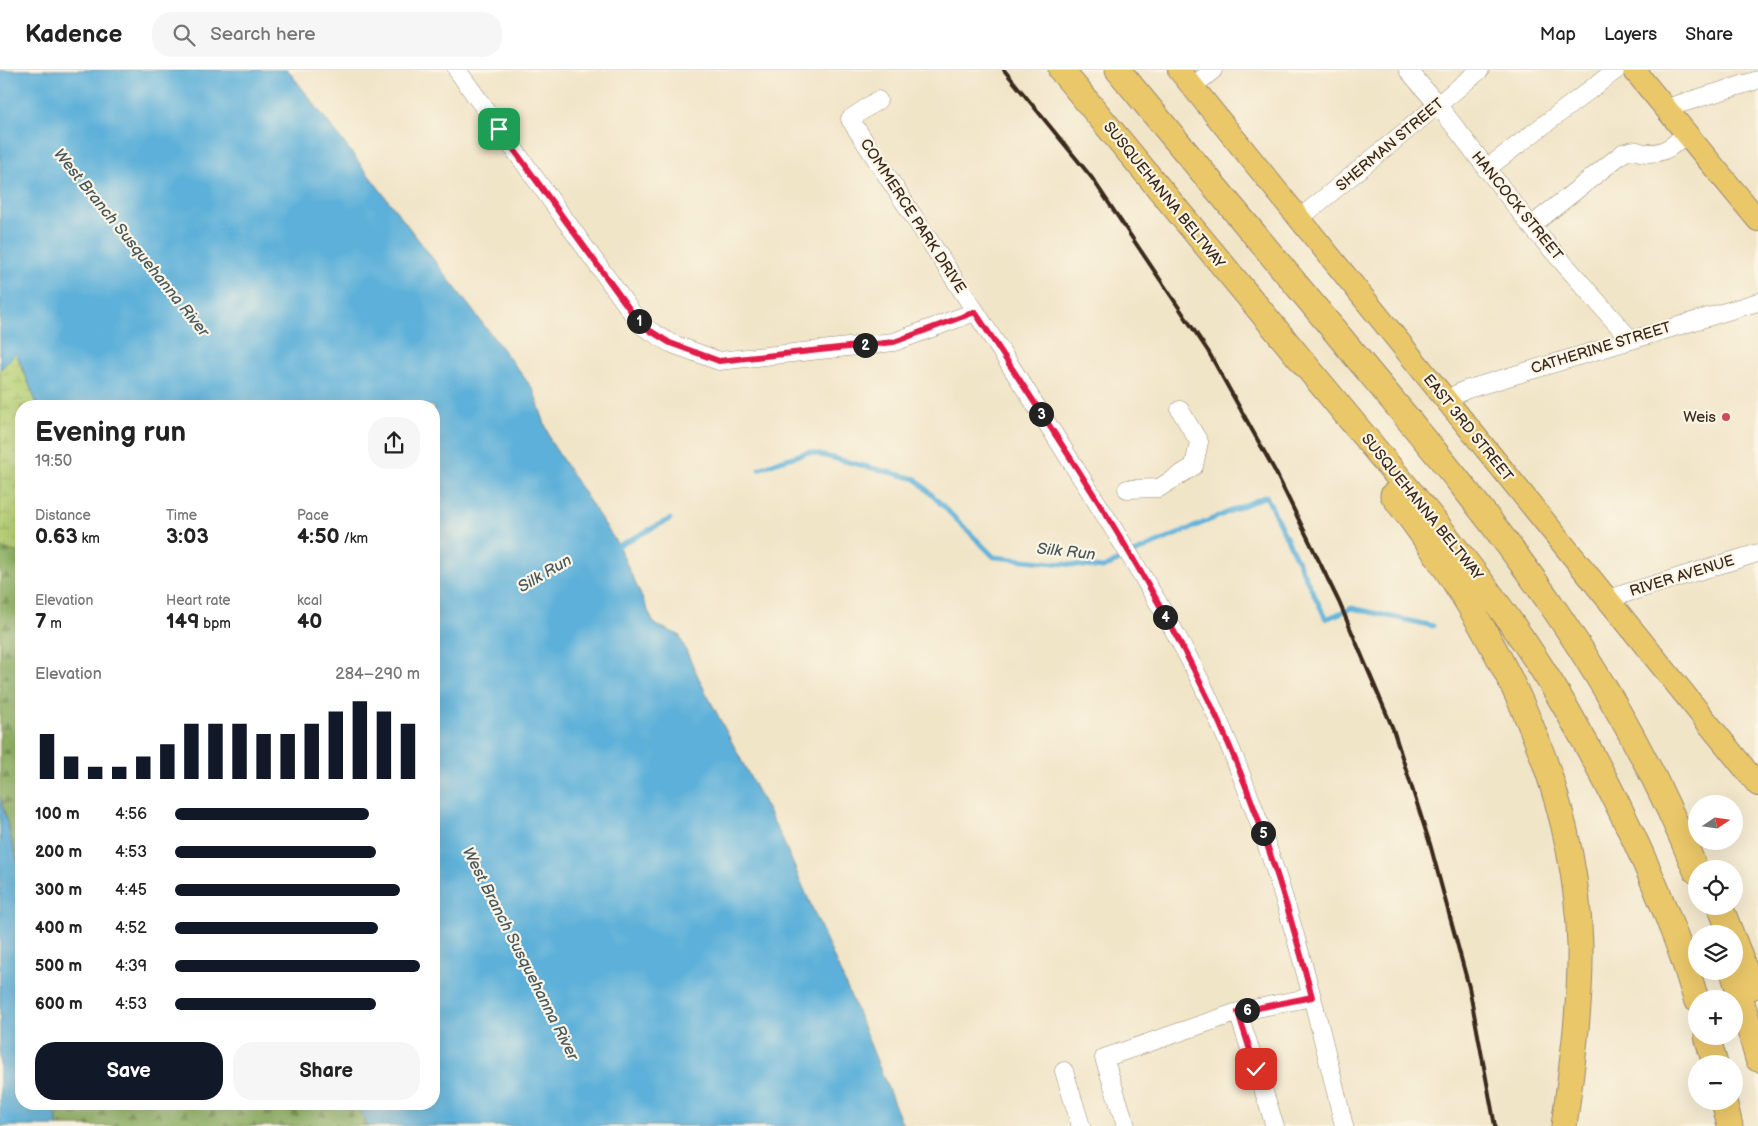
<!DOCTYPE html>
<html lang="en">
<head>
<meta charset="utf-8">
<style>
  body { margin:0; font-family:"Balsamiq Sans",sans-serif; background:#f6f6f6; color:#222; height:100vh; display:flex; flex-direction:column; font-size:19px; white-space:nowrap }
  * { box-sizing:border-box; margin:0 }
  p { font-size:16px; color:#767676 }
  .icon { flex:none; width:28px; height:28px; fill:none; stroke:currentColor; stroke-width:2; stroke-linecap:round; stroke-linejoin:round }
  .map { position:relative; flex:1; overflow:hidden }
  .sheet { position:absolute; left:15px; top:330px; width:425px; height:710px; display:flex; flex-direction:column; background:#fff; border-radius:20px; box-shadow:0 5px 20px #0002 }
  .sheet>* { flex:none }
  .needle { width:32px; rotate:77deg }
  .tools { position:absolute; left:1688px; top:725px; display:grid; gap:10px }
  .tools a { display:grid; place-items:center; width:55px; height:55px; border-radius:50%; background:#fff; box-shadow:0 5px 20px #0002; font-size:25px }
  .pin { position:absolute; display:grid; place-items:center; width:42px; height:42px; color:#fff; margin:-21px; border-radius:10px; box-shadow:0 2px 8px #0006 }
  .km { position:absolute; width:25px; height:25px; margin:-12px; border-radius:50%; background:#222; color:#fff; font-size:14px; line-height:25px; text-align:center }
  .round { display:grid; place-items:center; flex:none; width:52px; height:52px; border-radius:20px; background:#f6f6f6 }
  .headline { display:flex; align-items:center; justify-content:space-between; height:85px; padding:0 20px }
  h1 { font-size:28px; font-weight:700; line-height:38px }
  .metrics { display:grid; grid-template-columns:repeat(3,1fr); gap:8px; height:85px; padding:5px 20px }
  .metrics div { display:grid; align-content:center }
  .metrics b { font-size:21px; font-weight:700 }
  .metrics small { font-size:14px; font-weight:400 }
  .metrics p { font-size:14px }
  .chart { height:140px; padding:10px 20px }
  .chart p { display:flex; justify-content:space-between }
  .chart svg { width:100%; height:90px; margin-top:5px; stroke:#111827; stroke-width:6 }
  .cta { display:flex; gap:10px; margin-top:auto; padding:10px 20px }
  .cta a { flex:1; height:58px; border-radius:20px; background:#111827; color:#fff; font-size:20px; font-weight:700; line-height:58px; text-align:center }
  .cta a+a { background:#f6f6f6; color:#222 }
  ul { padding:0 20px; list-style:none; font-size:16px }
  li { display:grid; grid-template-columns:80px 60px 1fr; align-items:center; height:38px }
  li i { height:12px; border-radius:6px; background:#111827 }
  header { display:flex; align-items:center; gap:30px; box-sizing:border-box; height:70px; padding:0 25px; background:#fff; border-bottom:1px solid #e0e0e0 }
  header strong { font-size:24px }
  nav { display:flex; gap:28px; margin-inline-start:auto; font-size:18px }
  .search { width:350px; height:45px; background:#f6f6f6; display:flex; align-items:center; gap:12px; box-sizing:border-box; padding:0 18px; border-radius:20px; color:#767676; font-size:19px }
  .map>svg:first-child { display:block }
</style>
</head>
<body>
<header>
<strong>Kadence</strong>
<div class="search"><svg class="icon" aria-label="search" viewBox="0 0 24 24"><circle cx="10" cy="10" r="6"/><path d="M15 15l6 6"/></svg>Search here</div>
<nav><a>Map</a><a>Layers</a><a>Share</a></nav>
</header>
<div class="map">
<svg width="1758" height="1056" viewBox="0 0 1758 1056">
  <defs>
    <pattern id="forest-firs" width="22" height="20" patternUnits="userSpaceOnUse" patternTransform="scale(1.25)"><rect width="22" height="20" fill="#90b266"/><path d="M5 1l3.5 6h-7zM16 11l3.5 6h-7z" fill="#779153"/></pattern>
    <pattern id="wetland-marsh" width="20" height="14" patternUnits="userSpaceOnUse" patternTransform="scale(1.25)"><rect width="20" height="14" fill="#b6d075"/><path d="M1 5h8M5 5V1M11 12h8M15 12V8" fill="none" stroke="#9db365"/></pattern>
  </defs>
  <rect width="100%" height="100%" fill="#fcf5e5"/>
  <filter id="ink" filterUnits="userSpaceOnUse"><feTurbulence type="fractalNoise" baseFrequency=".02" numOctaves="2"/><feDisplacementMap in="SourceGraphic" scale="10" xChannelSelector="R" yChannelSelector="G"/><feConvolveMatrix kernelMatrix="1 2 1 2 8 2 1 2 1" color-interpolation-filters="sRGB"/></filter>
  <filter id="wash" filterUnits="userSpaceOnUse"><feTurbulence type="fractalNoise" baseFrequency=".0096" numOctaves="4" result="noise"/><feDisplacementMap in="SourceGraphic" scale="20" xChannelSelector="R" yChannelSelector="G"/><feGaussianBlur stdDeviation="1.12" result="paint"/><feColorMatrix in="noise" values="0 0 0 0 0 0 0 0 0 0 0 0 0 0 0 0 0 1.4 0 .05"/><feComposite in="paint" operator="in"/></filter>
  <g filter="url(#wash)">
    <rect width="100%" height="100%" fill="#f1e5c8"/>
    <!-- forest -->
    <path fill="url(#forest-firs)" stroke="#666e42" d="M 0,300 L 38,336 L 21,336 L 21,805 L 0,726 Z
      M 56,1034 L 357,1034 L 368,1056 L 57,1056 Z"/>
    <!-- wetland -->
    <path fill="url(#wetland-marsh)" stroke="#787d4a" d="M 16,282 L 38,336 L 21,336 L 21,483 L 0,478 L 0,300 Z"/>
    <!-- water -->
    <path fill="#5db0d9" stroke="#4c6d7c" d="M 0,0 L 288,0 L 533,319 L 551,372 L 618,475 L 654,554 L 679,565 L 701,613 L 781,766 L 854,934 L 903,1056 L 368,1056 L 357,1034 L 434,1034 L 434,336 L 38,336 L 16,283 L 0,300 Z
      M 0,726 L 21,805 L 21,1034 L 56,1034 L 57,1056 L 0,1056 Z"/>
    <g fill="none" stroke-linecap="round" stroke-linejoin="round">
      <!-- stream -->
      <path stroke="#5db0d9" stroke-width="5" d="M 759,399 L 777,392 L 809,382 L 916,409 L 994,487 L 1103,498 L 1147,477 L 1266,426 L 1326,549 L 1352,538 L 1433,556
        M 614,478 L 670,449"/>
    </g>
  </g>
  <g filter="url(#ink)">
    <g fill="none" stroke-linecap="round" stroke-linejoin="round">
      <defs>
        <path id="minor" d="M 457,0 L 641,255 L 670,273 L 719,291 L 894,272 L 975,242
          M 1408,0 L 1438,35 L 1531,156 L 1630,269
          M 1192,17 L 1213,0
          M 878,30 L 850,49 C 924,163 1000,277 1072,393 C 1116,463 1162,534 1199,608 C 1268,750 1308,903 1344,1056
          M 1666,38 L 1758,10
          M 1486,99 L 1616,0
          M 1299,149 L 1480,0
          M 1531,156 L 1623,83 C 1639,77 1635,83 1647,83 C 1665,84 1674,75 1686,63
          M 1446,330 L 1465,320 L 1758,232
          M 1127,419 L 1159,418 L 1194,396 L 1199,372 L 1180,340
          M 1607,529 L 1758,483
          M 1238,942 L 1275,1056
          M 1064,1001 L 1081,1056
          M 1126,1056 L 1104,988 L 1238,942 L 1312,927"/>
        <path id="major" d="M 1179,0 L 1758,715
          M 1634,0 L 1758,150"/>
        <path id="highway" d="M 1061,0 L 1432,448 C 1480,509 1528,572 1567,640 C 1608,711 1644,784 1673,861 C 1682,883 1689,906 1696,929
          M 1118,0 C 1196,95 1275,189 1354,284 C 1424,368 1495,452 1557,543 C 1612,624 1659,710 1696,801
          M 1393,425 C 1494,556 1575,707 1580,875 C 1581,935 1572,996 1564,1056
          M 1720,836 L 1731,864
          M 1734,871 L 1751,917
          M 1733,901 L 1758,989
          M 1707,966 L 1715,994
          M 1724,1031 L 1730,1056"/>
      </defs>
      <!-- minor casing -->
      <use href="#minor" stroke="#968873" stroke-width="19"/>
      <!-- major casing -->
      <use href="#major" stroke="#968873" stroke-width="24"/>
      <!-- highway casing -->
      <use href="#highway" stroke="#968873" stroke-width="27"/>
      <!-- minor -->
      <use href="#minor" stroke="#fff" stroke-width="18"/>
      <!-- major -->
      <use href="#major" stroke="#eac769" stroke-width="22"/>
      <!-- highway -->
      <use href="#highway" stroke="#eac769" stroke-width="25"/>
      <!-- rail -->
      <path stroke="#3b2a1e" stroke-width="4" d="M 1004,0 L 1092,108 L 1208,281 L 1275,401 L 1339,532 L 1393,659 L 1430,774 L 1469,917 L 1495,1056"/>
    </g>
  </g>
  <g fill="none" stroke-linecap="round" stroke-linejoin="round" filter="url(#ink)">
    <defs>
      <path id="route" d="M 499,59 L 641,255 L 670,273 L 719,291 L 894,272 L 975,242 C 1052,360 1136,482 1198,608 C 1249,709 1284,817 1312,927 L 1238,942 L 1256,999"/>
    </defs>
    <!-- route casing -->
    <use href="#route" stroke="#fff" stroke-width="10"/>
    <!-- route -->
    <use href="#route" stroke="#e11d48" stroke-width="6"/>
  </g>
  <!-- markers -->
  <circle fill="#d1495b" stroke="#fcf5e5" stroke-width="2" cx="1726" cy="347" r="5"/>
  <g text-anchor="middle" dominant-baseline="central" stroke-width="4.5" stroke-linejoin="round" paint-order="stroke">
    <!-- street labels -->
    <g font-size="15" fill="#3b2a1e" stroke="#fcf5e5">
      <text transform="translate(1390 75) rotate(-40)">SHERMAN STREET</text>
      <text transform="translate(1164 125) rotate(51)">SUSQUEHANNA BELTWAY</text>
      <text transform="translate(1517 136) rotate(51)">HANCOCK STREET</text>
      <text transform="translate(913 146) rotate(57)">COMMERCE PARK DRIVE</text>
      <text transform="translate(1601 278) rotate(-17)">CATHERINE STREET</text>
      <text transform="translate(1468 358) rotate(51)">EAST 3RD STREET</text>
      <text transform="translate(1422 437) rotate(51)">SUSQUEHANNA BELTWAY</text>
      <text transform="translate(1682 506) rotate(-17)">RIVER AVENUE</text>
    </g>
    <!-- poi labels -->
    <g font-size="15" fill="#3b2a1e" stroke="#fcf5e5" text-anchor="end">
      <text x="1716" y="347">Weis</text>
    </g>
    <!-- water labels -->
    <g font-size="16" font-style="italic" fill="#47595f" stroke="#fcf5e5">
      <text transform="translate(131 173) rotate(51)">West Branch Susquehanna River</text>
      <text transform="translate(1066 482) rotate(6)">Silk Run</text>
      <text transform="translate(545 504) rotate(-30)">Silk Run</text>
      <text transform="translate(520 884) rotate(63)">West Branch Susquehanna River</text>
    </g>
  </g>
</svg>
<div class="tools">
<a><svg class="needle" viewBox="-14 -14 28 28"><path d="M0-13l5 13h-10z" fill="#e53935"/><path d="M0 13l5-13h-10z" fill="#767676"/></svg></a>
<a><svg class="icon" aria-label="locate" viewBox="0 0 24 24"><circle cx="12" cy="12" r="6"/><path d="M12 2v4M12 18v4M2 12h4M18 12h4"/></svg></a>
<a><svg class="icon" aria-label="layers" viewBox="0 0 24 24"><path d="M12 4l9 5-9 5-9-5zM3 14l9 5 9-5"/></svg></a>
<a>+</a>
<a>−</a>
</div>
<div class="pin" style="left:499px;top:59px;background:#1e9e55"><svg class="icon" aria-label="arrive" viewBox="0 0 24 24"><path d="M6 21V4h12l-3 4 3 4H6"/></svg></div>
<div class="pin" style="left:1256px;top:999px;background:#d93025"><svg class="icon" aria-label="check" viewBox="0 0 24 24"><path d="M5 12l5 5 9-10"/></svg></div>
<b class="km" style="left:639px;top:251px">1</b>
<b class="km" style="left:865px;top:275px">2</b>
<b class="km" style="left:1041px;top:344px">3</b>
<b class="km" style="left:1165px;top:547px">4</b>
<b class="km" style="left:1263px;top:763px">5</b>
<b class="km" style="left:1247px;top:940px">6</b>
<section class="sheet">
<div class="headline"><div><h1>Evening run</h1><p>19:50</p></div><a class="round"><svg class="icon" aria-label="share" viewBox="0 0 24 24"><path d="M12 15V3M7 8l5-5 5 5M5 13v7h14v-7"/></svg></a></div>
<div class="metrics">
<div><p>Distance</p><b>0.63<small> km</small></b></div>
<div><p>Time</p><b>3:03</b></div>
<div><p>Pace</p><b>4:50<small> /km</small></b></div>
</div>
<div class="metrics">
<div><p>Elevation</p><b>7<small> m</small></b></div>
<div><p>Heart rate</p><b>149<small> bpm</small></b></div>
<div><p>kcal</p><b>40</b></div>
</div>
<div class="chart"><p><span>Elevation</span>284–290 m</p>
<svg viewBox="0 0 160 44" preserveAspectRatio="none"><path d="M5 44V22M15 44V33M25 44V38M35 44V38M45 44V33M55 44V27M65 44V17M75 44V17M85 44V17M95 44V22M105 44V22M115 44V17M125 44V11M135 44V6M145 44V11M155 44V17"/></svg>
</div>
<ul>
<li><b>100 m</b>4:56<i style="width:79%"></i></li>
<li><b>200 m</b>4:53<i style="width:82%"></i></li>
<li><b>300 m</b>4:45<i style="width:92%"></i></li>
<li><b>400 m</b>4:52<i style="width:83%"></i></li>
<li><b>500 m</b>4:39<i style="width:100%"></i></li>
<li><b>600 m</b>4:53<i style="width:82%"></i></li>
</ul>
<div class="cta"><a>Save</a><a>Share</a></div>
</section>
</div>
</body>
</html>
